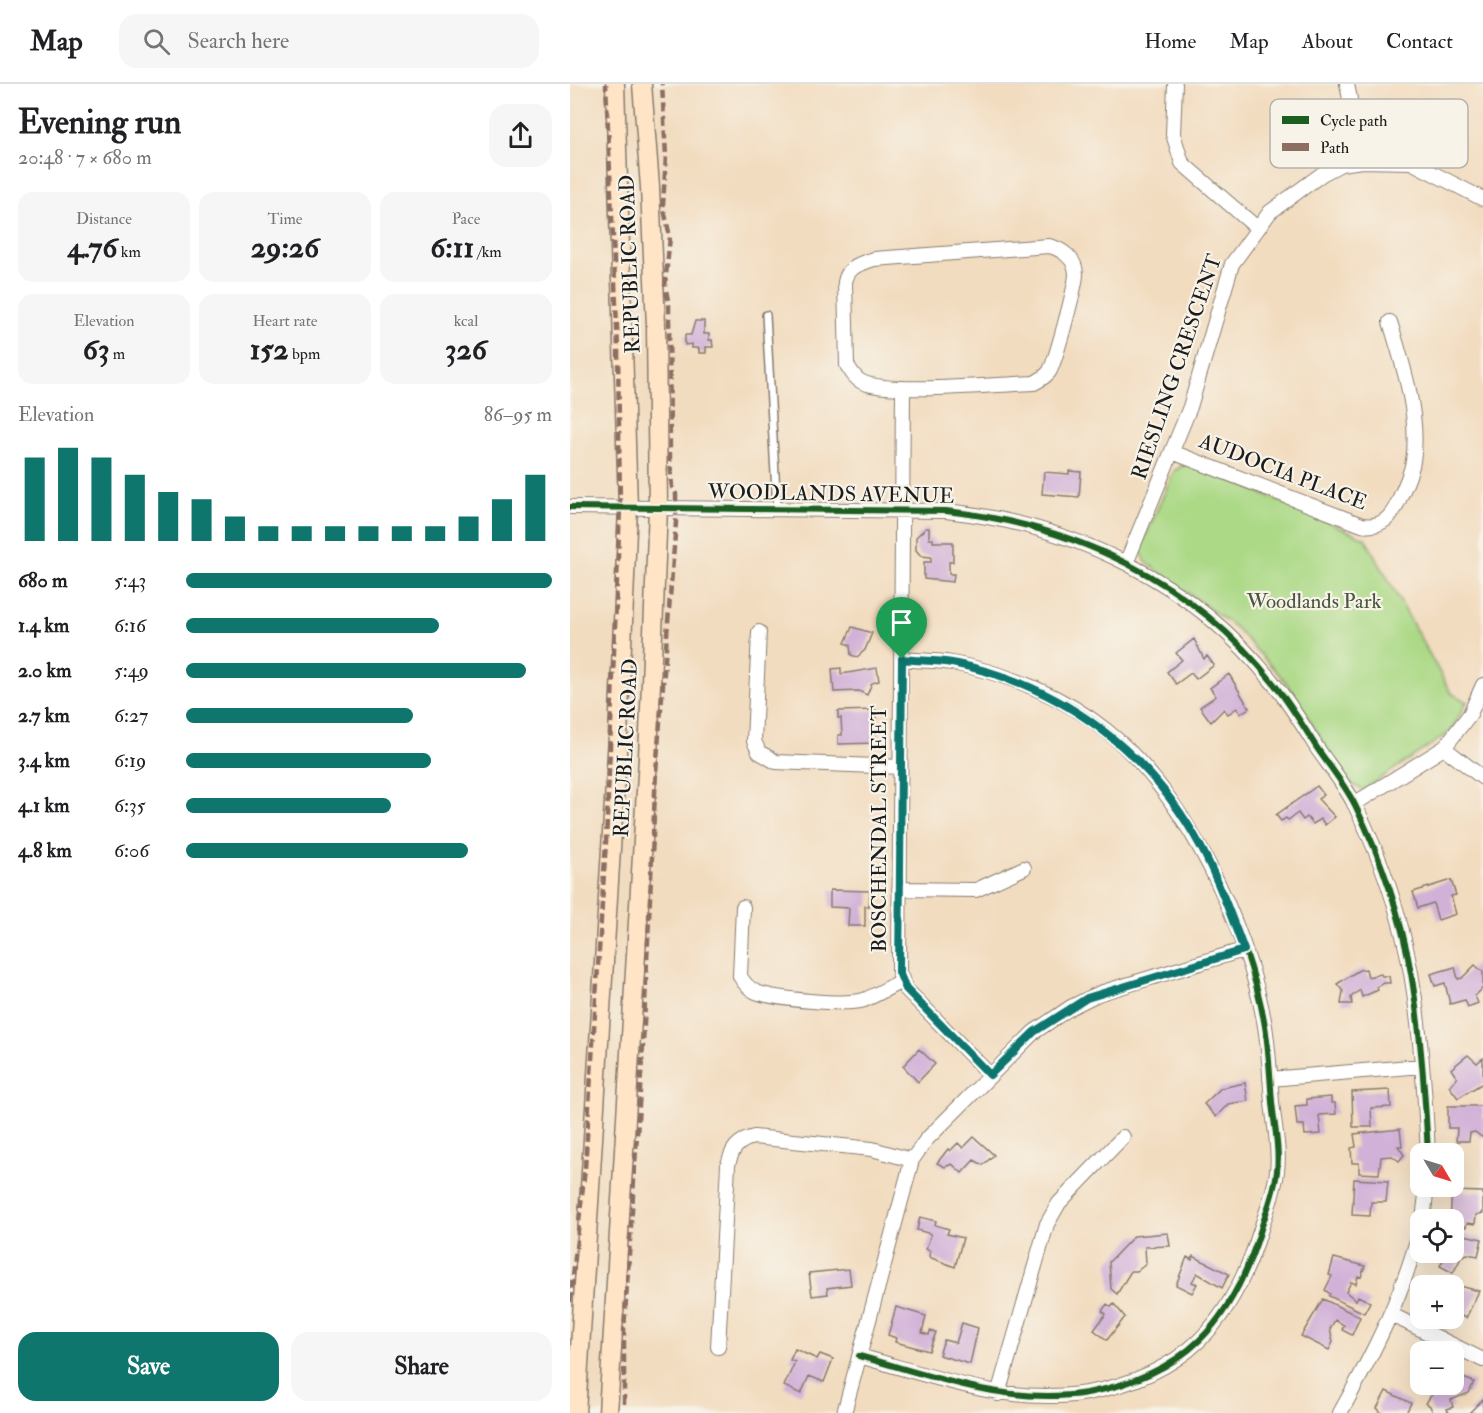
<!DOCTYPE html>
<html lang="en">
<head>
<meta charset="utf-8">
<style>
  body { margin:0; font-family:"IM FELL Double Pica",serif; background:#f6f6f6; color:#202124; height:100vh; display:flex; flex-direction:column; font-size:22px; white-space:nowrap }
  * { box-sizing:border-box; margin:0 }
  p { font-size:20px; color:#757577 }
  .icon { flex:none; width:33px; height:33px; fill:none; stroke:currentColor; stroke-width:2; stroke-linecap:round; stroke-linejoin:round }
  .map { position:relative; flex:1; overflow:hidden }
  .panel { display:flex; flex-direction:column; background:#fff; width:570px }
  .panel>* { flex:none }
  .needle { width:39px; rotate:128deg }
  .tools { position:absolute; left:840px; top:1059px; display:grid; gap:12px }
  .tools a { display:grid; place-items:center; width:54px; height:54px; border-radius:12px; background:#fff; box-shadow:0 6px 24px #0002; font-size:30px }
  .pin { position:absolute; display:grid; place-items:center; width:51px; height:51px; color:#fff; margin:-62px -26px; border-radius:50% 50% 50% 0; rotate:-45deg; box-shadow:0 0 6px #0007 }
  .pin .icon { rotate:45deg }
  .round { display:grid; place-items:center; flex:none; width:63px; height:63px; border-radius:18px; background:#f6f6f6 }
  .head { display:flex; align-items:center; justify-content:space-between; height:102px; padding:0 18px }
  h1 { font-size:33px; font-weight:800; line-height:45px }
  .figures { display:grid; grid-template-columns:repeat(3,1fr); gap:9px; height:102px; padding:6px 18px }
  .figures div { display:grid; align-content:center; border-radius:15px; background:#f6f6f6; text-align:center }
  .figures b { font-size:30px; font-weight:800 }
  .figures small { font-size:16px; font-weight:400 }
  .figures p { font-size:16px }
  .chart { height:168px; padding:12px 18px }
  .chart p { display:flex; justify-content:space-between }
  .chart svg { width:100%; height:108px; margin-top:6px; stroke:#0f766e; stroke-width:6 }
  .cta { display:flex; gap:12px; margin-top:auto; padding:12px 18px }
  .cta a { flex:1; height:69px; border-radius:18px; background:#0f766e; color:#fff; font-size:24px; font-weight:800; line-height:69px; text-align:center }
  .cta a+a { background:#f6f6f6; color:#202124 }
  ul { padding:0 18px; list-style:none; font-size:20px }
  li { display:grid; grid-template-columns:96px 72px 1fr; align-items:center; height:45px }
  li i { height:15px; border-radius:8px; background:#0f766e }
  header { display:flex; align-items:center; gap:36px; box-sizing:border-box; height:84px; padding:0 30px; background:#fff; border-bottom:2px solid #e0e0e0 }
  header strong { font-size:28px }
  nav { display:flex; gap:33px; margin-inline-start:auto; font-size:21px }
  .search { width:420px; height:54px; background:#f6f6f6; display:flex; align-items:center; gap:15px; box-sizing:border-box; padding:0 21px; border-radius:18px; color:#757577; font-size:22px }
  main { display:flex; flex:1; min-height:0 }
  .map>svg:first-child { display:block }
</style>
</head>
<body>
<header>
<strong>Map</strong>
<div class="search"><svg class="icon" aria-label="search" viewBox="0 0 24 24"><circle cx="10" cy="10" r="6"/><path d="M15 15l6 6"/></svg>Search here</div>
<nav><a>Home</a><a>Map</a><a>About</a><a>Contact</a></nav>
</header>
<main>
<section class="panel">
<div class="head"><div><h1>Evening run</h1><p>20:48 · 7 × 680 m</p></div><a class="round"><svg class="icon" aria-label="share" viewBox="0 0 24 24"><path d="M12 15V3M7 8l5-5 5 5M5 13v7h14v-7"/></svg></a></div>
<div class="figures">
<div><p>Distance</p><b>4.76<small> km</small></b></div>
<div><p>Time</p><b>29:26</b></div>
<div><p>Pace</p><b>6:11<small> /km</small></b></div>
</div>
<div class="figures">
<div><p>Elevation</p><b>63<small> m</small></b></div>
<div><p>Heart rate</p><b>152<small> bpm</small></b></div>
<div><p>kcal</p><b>326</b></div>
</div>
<div class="chart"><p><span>Elevation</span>86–95 m</p>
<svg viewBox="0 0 160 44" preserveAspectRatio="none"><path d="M5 44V10M15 44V6M25 44V10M35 44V17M45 44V24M55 44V27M65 44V34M75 44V38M85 44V38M95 44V38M105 44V38M115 44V38M125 44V38M135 44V34M145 44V27M155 44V17"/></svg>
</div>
<ul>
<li><b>680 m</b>5:43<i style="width:100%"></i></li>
<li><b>1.4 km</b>6:16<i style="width:69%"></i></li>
<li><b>2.0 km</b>5:49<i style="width:93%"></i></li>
<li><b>2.7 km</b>6:27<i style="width:62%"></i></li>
<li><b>3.4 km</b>6:19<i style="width:67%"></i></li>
<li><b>4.1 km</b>6:35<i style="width:56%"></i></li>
<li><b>4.8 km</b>6:06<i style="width:77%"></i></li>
</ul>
<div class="cta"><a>Save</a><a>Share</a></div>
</section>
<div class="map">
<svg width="913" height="1329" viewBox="0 0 913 1329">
  <rect width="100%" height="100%" fill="#f7f3e8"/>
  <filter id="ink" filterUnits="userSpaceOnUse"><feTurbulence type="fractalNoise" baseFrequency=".0167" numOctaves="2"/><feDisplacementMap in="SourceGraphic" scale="12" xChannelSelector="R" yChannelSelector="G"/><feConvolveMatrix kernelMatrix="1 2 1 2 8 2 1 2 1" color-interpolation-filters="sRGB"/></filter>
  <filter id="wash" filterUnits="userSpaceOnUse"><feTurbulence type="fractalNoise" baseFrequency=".008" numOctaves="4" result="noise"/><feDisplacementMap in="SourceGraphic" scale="24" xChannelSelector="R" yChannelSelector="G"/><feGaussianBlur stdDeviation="1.35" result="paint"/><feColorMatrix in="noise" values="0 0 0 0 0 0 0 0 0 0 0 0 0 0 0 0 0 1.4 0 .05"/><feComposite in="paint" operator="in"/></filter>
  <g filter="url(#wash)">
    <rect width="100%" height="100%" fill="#f2dcbf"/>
    <!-- green -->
    <path fill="#acd986" stroke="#647a51" stroke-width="1.5" d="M 618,378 L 795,454 L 881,609 L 897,618 L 880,648 L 793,706 L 778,698 L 716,598 L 666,544 L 576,478 L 570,465 L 604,387 Z"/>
    <g id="blocks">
      <!-- building -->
      <path fill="#d2b1d8" d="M 125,237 L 134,237 L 134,250 L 139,250 L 139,256 L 142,256 L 143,263 L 136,263 L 136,269 L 129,269 L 129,264 L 122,264 L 122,260 L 115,261 L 115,251 L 121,251 Z
        M 499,387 L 511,388 L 509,413 L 472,410 L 474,388 L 499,390 Z
        M 356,444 L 359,444 L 359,455 L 363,455 L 363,458 L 383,458 L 383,478 L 379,478 L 379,490 L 384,490 L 383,498 L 354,495 L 354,478 L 361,478 L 361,473 L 351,472 L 346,466 L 346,453 Z
        M 282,543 L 302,549 L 295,566 L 287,573 L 281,571 L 280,561 L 275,559 Z
        M 624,555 L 634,575 L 637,572 L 644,581 L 626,595 L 621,589 L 606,600 L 597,588 L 612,576 L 606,569 Z
        M 271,584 L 271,590 L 307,584 L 309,597 L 302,599 L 297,611 L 289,607 L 264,608 L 262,585 Z
        M 659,590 L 679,624 L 670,630 L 667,624 L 658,630 L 654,625 L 641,638 L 630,623 L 646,612 L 640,604 Z
        M 306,626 L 306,659 L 268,660 L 268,651 L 272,651 L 271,634 L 268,634 L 268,627 Z
        M 747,702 L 754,711 L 748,715 L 765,733 L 755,741 L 751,735 L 743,740 L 737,733 L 733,736 L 728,729 L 718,736 L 716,734 L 711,737 L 706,731 Z
        M 881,796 L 886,811 L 881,812 L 886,830 L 868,836 L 863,819 L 848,824 L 843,808 Z
        M 260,806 L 300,807 L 299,822 L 295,822 L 295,842 L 278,842 L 279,824 L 260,823 Z
        M 905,881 L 913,888 L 913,904 L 905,912 L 908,919 L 898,923 L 895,916 L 880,920 L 875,899 L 865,902 L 861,890 L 885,883 L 888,895 L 892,894 Z
        M 796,885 L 798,893 L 811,890 L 812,892 L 819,892 L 820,899 L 814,899 L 807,903 L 808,906 L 792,913 L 790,906 L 781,913 L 782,920 L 771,920 L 773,907 L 767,900 L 789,886 Z
        M 349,965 L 365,980 L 348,998 L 333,982 Z
        M 898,971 L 907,979 L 913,974 L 913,999 L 888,1014 L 879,1002 L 887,994 L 881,985 Z
        M 675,999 L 678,1017 L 658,1020 L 646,1033 L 634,1020 L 651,1004 Z
        M 820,1006 L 821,1023 L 801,1024 L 802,1043 L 783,1043 L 782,1008 Z
        M 761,1013 L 761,1019 L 765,1019 L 766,1030 L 749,1031 L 751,1050 L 735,1051 L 734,1041 L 727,1041 L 725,1022 L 737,1021 L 737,1015 Z
        M 878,1022 L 913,1022 L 913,1054 L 905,1048 L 900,1049 L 899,1057 L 886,1057 L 887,1044 L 878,1044 Z
        M 830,1045 L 832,1062 L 828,1062 L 834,1071 L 829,1077 L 822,1072 L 811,1073 L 809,1090 L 789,1089 L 789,1079 L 782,1079 L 781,1064 L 786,1063 L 784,1050 Z
        M 404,1053 L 424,1071 L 413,1081 L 404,1076 L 392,1089 L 382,1080 L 375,1083 L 367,1079 L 378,1065 L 380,1067 L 388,1059 L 393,1064 Z
        M 784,1095 L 818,1097 L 816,1118 L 801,1118 L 800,1132 L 782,1131 Z
        M 882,1107 L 913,1108 L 913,1129 L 906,1131 L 905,1140 L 897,1139 L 896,1143 L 884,1143 L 884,1136 L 880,1136 Z
        M 350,1133 L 366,1137 L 365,1141 L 379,1145 L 377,1150 L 393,1154 L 385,1183 L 359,1173 L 360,1167 L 356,1165 L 361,1150 L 347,1146 Z
        M 598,1149 L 600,1162 L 575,1163 L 576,1180 L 567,1187 L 561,1187 L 547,1210 L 541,1205 L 539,1178 L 564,1152 Z
        M 890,1150 L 912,1155 L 908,1172 L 897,1170 L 891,1174 L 883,1189 L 870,1182 L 875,1172 L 874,1168 L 884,1168 L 884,1155 Z
        M 623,1172 L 659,1190 L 652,1204 L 627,1189 L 622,1198 L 627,1200 L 622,1209 L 606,1201 L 617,1173 L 622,1176 Z
        M 764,1174 L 795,1182 L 791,1193 L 788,1192 L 786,1200 L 781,1198 L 776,1208 L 786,1216 L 788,1212 L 800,1218 L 794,1229 L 759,1212 L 760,1210 L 755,1206 L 762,1192 L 759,1191 Z
        M 279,1185 L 281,1201 L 257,1204 L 258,1210 L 242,1212 L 239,1189 Z
        M 890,1202 L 909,1207 L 896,1234 L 889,1231 L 884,1233 L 884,1205 L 887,1207 Z
        M 753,1215 L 790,1233 L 782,1251 L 772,1246 L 774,1241 L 765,1236 L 760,1245 L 763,1258 L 759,1266 L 731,1252 Z
        M 537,1220 L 541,1223 L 544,1220 L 555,1233 L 537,1256 L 524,1246 L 536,1230 L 532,1227 Z
        M 326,1223 L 356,1232 L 352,1249 L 359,1251 L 360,1247 L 366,1248 L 359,1267 L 325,1258 L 326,1254 L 318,1251 Z
        M 392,1239 L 408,1244 L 400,1280 L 369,1271 L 374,1256 L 386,1259 Z
        M 225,1265 L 247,1275 L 250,1270 L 263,1275 L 254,1298 L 239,1292 L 231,1310 L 214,1302 L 225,1278 L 220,1276 Z
        M 893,1294 L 904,1298 L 899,1309 L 881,1316 L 883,1323 L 877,1325 L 879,1329 L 863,1329 L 860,1322 L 856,1319 L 869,1300 L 884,1300 L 884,1297 Z
        M 816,1307 L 841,1319 L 836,1329 L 808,1329 L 810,1327 L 807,1324 Z
        M 913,1315 L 913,1329 L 899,1329 Z"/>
    </g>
  </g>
  <g filter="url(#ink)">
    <use href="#blocks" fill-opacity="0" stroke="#877c6e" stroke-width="1.5"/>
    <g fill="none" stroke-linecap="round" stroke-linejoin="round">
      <defs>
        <path id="service" d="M 196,231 L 207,425"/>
        <path id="minor" d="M 605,0 L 603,50 L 612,79 L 687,144
          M 777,0 L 792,77
          M 479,162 C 492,165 506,175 506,190 C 506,201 485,280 479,288 C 475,293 470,296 464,299 C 430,300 317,311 292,298 C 285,295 281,287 277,281 L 275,198 C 278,182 290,180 304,175 Z
          M 333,304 L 329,888 L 336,905 L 420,991
          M 602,368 L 792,441 C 812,444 822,433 829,416 C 834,403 841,391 843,377 C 850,333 833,280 820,238
          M 0,423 L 376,427 C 505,441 623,497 704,600 C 720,620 734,643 747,664 C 760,683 775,701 785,721 C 810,772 831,832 841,889 C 851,948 855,1010 858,1070
          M 557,477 L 620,323 L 662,180 L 700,128 L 752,90 L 771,80 L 792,77 L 841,78 L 913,115
          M 189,548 L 184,657 L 189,668 L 206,678 L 330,683
          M 874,664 L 913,694
          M 784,720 L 874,664 L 900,630 L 913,601
          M 329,805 L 406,806 L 454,784
          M 173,823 L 170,892 C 174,900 178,904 186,908 C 205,915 275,922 294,916 C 307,911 319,903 332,897
          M 700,995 L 851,982
          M 853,1136 L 857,1102
          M 822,1231 L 913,1276
          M 148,1263 L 158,1081 C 162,1065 167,1057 184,1053 L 302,1065 L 342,1076
          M 289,1272 C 363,1292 439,1322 517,1309 C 615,1291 661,1240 690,1148 C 696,1128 705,1107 707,1087 C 710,1065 704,1040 702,1018 C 700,993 699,967 695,942 C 678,843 616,711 537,647 C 494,612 436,589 382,579 C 366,576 348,577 332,575
          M 428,1310 L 477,1140 L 489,1119 L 553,1053
          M 274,1329 L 342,1076 L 356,1056 L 464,948 L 501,923 L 530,909 L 673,866
          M 770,1329 C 803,1270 833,1211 850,1145"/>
        <path id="secondary" d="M 6,1329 L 48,652 L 58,424 L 45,0
          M 38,1329 L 78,674 L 88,424 L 86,242 L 80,103 L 72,0"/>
      </defs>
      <!-- service casing -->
      <use href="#service" stroke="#877c6e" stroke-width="10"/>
      <!-- minor casing -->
      <use href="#minor" stroke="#877c6e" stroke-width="16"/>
      <!-- secondary casing -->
      <use href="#secondary" stroke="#877c6e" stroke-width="21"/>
      <!-- service -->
      <use href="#service" stroke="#fff" stroke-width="7"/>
      <!-- minor -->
      <use href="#minor" stroke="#fff" stroke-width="14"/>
      <!-- secondary -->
      <use href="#secondary" stroke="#ffe4c6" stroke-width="18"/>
      <!-- quiet -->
      <path stroke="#8d6e63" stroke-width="4.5" stroke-dasharray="9 4.5" stroke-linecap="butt" d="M 0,1218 L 15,1084 L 36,758 L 50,424 L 48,265 L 36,0
        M 54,1320 L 54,1246 L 73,961 L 86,688 L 106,438 L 106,410 L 102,403 L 100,374 L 99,221 L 95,201 L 100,153 L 93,121 L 96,72 L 92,0"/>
      <defs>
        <path id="cycleway" d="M 0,423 L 376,427 C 505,441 623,497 704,600 C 720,620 734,643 747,664 C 760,683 775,701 785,721 C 810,772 831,832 841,889 C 851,948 855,1010 858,1070
          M 289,1272 C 363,1292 439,1322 517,1309 C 615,1291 661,1240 690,1148 C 696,1128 705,1107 707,1087 C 710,1065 704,1040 702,1018 C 700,993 699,967 695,942 C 678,843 616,711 537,647 C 494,612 436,589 382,579 C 366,576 348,577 332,575"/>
      </defs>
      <!-- cycleway casing -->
      <use href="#cycleway" stroke="#f7f3e8" stroke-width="10"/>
      <!-- cycleway -->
      <use href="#cycleway" stroke="#1b5e20" stroke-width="6"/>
    </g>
  </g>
  <g fill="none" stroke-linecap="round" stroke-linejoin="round" filter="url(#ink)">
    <defs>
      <path id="route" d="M 332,575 C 348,577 366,576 382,579 C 491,600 580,667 632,765 C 649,797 661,832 674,866 L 517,914 L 464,948 L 420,991 L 336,905 L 329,888 Z"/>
    </defs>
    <!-- route casing -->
    <use href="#route" stroke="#fff" stroke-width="12"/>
    <!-- route -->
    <use href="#route" stroke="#0f766e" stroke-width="8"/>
  </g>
  <g text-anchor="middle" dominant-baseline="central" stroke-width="4.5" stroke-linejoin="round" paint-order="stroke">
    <!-- street labels -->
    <g font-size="21" fill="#1c1c1c" stroke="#f7f3e8">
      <text transform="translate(60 180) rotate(-92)">REPUBLIC ROAD</text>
      <text transform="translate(607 283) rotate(-71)">RIESLING CRESCENT</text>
      <text transform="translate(713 388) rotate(21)">AUDOCIA PLACE</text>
      <text transform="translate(261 410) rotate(1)">WOODLANDS AVENUE</text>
      <text transform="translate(56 664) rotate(-87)">REPUBLIC ROAD</text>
      <text transform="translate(309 745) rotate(-90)">BOSCHENDAL STREET</text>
    </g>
    <!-- park labels -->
    <g font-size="21" fill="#47553c" stroke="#f7f3e8">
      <text x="744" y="517">Woodlands Park</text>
    </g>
  </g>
  <!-- legend -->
  <rect x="700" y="15" width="198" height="69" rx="9" fill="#f7f3e8" stroke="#b5b2ab" stroke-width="1.5"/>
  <rect x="712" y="32" width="27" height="8" fill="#1b5e20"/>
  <rect x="712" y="59" width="27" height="8" fill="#8d6e63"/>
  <g font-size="16" fill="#1c1c1c">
    <text x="750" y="42">Cycle path</text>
    <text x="750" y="69">Path</text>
  </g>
</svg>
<div class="tools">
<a><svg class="needle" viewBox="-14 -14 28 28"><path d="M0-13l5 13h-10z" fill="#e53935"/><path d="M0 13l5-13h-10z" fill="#757577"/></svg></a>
<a><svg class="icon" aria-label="locate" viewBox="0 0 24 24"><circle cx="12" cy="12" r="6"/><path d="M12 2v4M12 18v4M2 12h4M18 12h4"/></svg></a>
<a>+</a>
<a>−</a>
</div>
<div class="pin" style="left:332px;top:575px;background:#1e9e55"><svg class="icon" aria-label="arrive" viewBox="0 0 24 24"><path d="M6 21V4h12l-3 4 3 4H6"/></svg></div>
</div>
</main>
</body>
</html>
